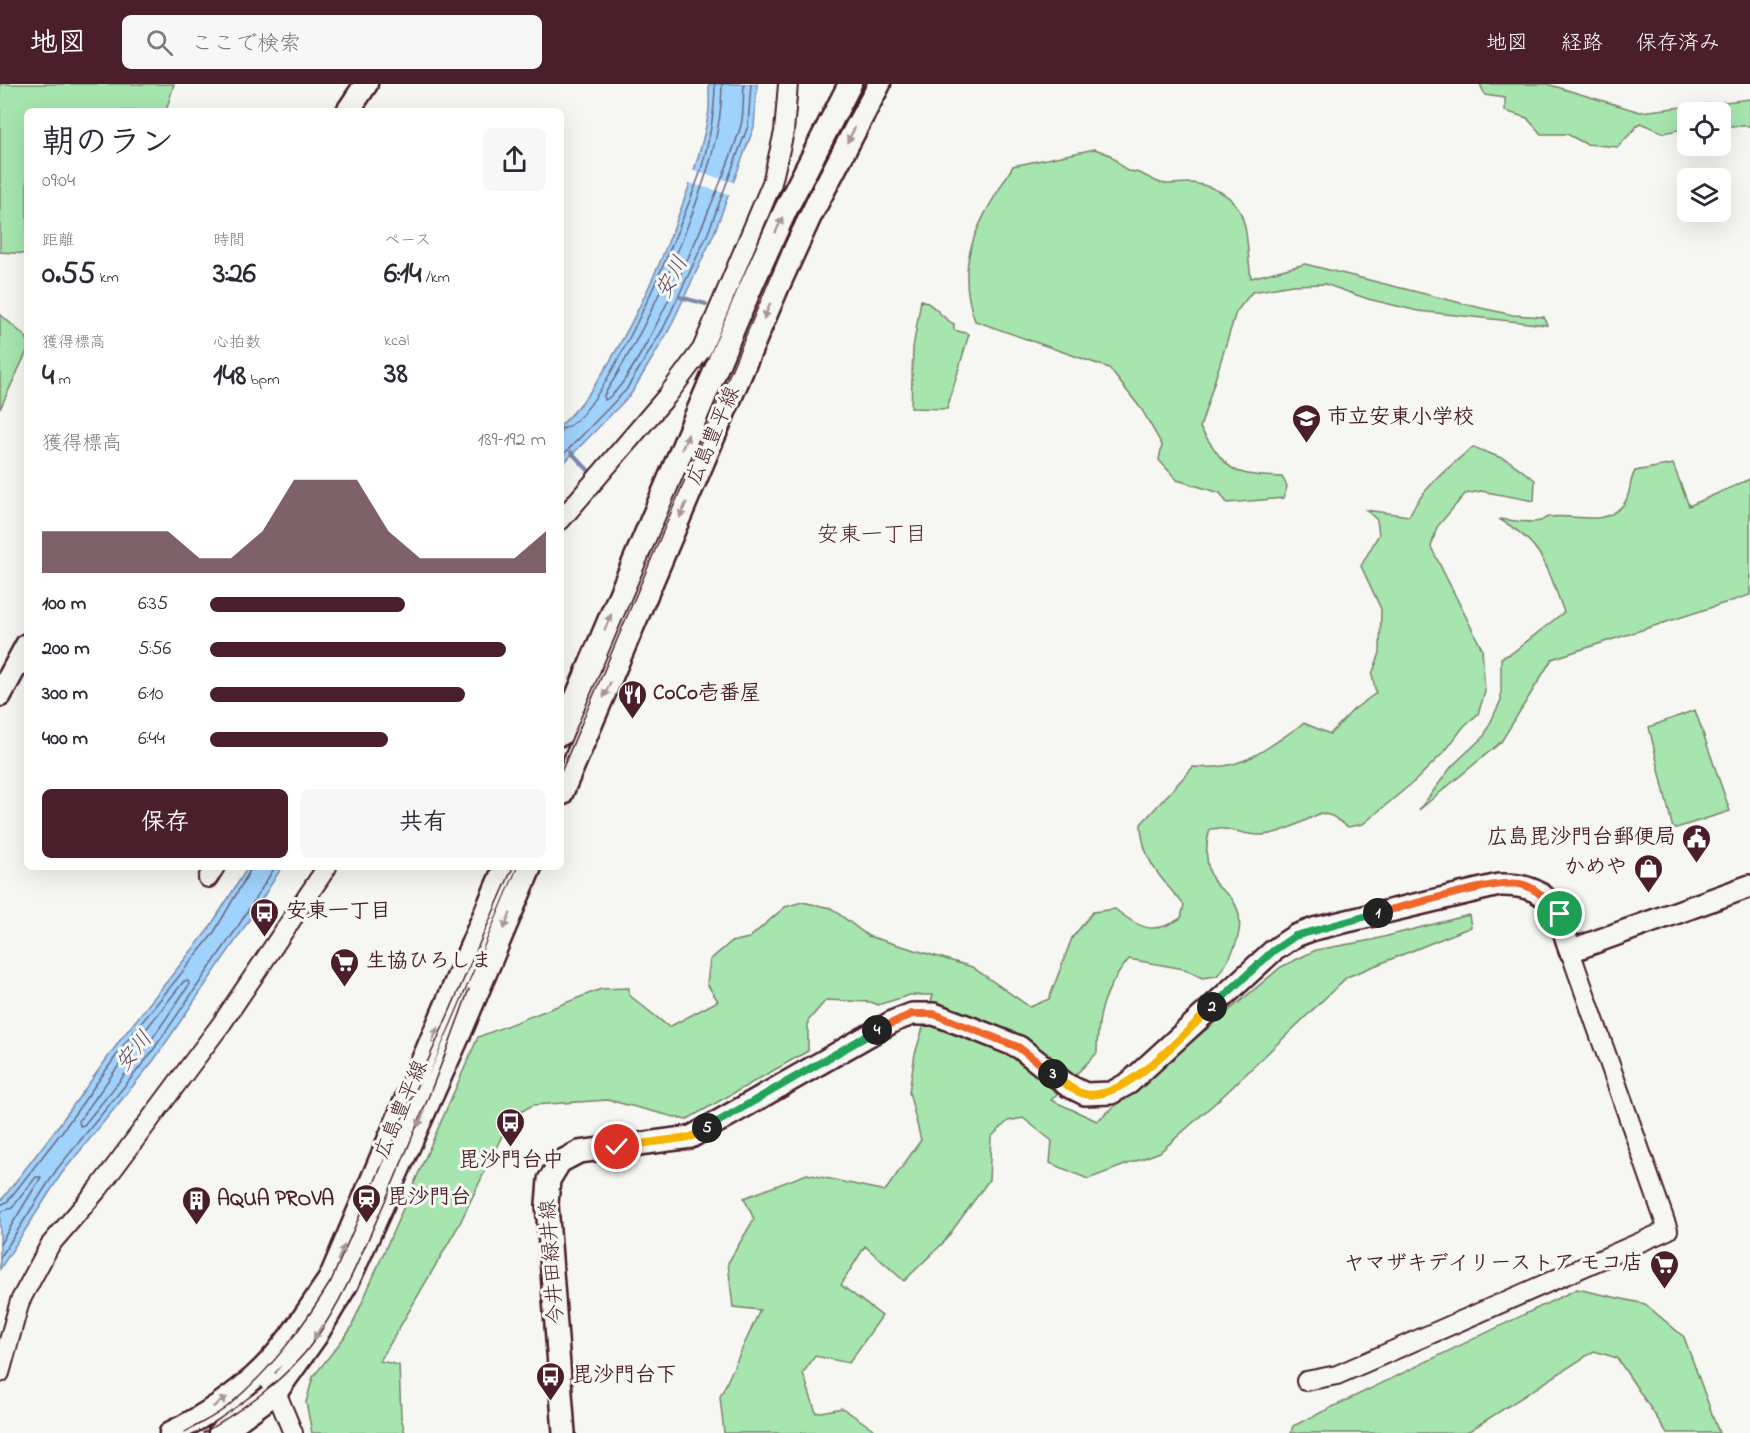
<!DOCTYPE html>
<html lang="ja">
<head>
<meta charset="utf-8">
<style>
  body { margin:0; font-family:"Indie Flower","Klee One",sans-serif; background:#f7f7f7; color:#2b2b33; height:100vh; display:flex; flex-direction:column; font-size:22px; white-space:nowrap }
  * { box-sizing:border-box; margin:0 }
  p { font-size:20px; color:#7c7c81 }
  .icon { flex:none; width:33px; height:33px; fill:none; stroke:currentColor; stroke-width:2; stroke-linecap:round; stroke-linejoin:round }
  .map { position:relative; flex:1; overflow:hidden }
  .drawer { position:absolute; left:24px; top:24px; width:540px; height:762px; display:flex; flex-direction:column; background:#fff; border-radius:9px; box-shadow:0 6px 24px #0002 }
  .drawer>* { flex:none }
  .buttons { position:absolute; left:1677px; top:18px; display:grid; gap:12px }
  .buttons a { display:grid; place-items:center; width:54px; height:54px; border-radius:9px; background:#fff; box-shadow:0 6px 24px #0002; font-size:30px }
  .pin { position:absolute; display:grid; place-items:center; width:51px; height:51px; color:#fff; margin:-26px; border:3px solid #fff; border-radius:50%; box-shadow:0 2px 6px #0007 }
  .km { position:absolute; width:30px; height:30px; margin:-15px; border-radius:50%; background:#222; color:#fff; font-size:16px; line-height:30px; text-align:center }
  .round { display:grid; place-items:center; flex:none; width:63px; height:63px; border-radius:9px; background:#f7f7f7 }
  .headline { display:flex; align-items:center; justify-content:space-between; height:102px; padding:0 18px }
  h1 { font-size:33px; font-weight:700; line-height:45px }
  .figures { display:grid; grid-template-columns:repeat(3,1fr); gap:9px; height:102px; padding:6px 18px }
  .figures div { display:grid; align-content:center }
  .figures b { font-size:30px; font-weight:700 }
  .figures small { font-size:16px; font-weight:400 }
  .figures p { font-size:16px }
  .chart { height:168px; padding:12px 18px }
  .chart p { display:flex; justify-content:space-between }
  .chart svg { width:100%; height:108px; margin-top:6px; fill:#4a1f2b; opacity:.7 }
  .action { display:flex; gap:12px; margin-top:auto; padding:12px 18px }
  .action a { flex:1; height:69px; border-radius:9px; background:#4a1f2b; color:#fff; font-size:24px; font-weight:700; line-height:69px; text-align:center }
  .action a+a { background:#f7f7f7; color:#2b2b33 }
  ul { padding:0 18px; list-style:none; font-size:20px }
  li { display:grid; grid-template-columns:96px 72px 1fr; align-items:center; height:45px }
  li i { height:15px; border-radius:8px; background:#4a1f2b }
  header { display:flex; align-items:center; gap:36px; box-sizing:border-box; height:84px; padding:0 30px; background:#4a1f2b; color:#fff }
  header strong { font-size:28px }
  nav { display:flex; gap:33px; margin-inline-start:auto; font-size:21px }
  .search { width:420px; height:54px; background:#f7f7f7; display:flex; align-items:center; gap:15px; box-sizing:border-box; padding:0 21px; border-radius:9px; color:#7c7c81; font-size:22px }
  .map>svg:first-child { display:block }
</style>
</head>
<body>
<header>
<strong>地図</strong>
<div class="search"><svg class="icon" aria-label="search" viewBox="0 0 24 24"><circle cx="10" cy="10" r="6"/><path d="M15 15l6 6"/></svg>ここで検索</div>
<nav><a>地図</a><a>経路</a><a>保存済み</a></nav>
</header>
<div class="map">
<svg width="1750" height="1349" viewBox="0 0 1750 1349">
  <rect width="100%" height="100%" fill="#f6f6f2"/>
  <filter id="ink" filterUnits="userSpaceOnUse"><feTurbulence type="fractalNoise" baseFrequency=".0167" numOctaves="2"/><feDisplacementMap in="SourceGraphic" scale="12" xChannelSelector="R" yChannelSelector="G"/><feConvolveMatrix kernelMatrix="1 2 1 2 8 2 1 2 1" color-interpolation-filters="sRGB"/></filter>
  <g filter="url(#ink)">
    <!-- green -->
    <path fill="#a6e5ad" stroke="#78826c" stroke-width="1.5" d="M 0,0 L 174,0 L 166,27 L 27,27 L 27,170 L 0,168 Z
      M 1480,0 L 1547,0 L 1640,28 L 1750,15 L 1750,42 L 1721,42 L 1720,28 L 1688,28 L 1687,44 L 1664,49 L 1640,39 L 1618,63 L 1586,60 L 1567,50 L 1541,50 L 1527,34 L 1505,27 L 1505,14 L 1485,11 Z
      M 1095,65 L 1110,71 L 1127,87 C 1142,87 1148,95 1161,99 C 1173,102 1186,97 1198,100 C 1254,112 1244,150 1251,194 L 1305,180 L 1481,224 L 1513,231 L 1544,233 L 1547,241 L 1418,227 L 1368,215 L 1325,200 L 1292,201 L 1252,208 L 1236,228 L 1200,344 C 1229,387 1228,391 1282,393 L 1287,402 L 1284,414 L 1227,419 L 1220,409 L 1177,396 L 1159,376 L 1162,361 L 1142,326 L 1109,284 L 975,237 C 952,173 981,136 1013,82 Z
      M 921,216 C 934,219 941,234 954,240 L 954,246 L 969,250 L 947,325 L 911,324 L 913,264 Z
      M 0,230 L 27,254 L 27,267 L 0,325 Z
      M 1473,363 L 1509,377 L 1535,396 L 1534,417 L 1481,407 L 1465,410 L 1437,443 L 1431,463 L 1482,565 L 1485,608 L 1478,630 L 1464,642 L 1446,666 L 1416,696 L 1363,740 L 1348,743 L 1332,732 L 1321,729 C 1303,737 1282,750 1262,751 C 1244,752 1229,742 1210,745 C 1205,761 1205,784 1215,799 C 1220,806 1228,809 1232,815 C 1250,840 1233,872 1217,892 L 1202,894 L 1184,885 L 1129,875 C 1104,905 1097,931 1097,969 L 1051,1016 L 1097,1037 L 1281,883 L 1316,866 L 1372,856 L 1469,831 L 1471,843 L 1347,893 L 1224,1011 L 1160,1068 L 1088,1095 L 1050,1079 L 1052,1057 L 1023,1034 L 1008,1037 L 991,1053 L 989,1096 L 944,1158 L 904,1197 L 865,1162 L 841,1201 L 882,1232 L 849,1279 L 815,1272 L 803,1289 L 816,1329 L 842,1324 L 879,1349 L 724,1349 L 720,1313 L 760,1226 L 733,1223 L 728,1179 L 754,1135 L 744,1114 L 807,1090 L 885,1107 L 921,1056 L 909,1008 L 915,970 L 933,911 L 910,911 L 878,921 L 871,918 L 826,916 L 808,937 L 808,967 L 686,1036 L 608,1016 L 533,1021 L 511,1033 L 459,1141 L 380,1277 L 399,1281 L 401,1333 L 405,1349 L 312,1349 L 306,1318 L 313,1293 L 350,1246 L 478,953 L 601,905 L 629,904 L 629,911 L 669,943 L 718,917 L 707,900 L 710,876 L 731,858 L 749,854 L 785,823 L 802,818 L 831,824 L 868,852 L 972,883 L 1030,923 L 1049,915 L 1072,854 L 1093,828 L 1115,825 C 1139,844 1153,852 1181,834 L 1184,821 C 1161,794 1142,777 1141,740 L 1193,683 C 1244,687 1264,666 1304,639 L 1330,650 L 1353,626 L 1376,609 L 1372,590 L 1380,569 L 1381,525 L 1361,482 L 1379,450 L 1377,436 L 1366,426 L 1409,432 C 1423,403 1448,384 1473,363 Z
      M 1673,380 L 1689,422 L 1750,395 L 1750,511 L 1552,575 L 1501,658 L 1419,726 L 1452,682 L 1484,652 L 1501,616 L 1501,574 L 1512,569 L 1564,528 C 1547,483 1543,459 1499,435 C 1511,436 1529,440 1540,437 C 1546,435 1543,434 1549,433 C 1575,429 1603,444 1623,421 C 1632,410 1628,399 1635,387 Z
      M 1695,626 L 1730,727 L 1673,745 L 1649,643 Z
      M 1577,1205 L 1645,1220 L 1684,1253 L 1719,1349 L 1667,1349 L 1617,1274 L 1594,1267 L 1466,1349 L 1291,1349 L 1293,1342 Z"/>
    <!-- water -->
    <path fill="#9fd2fc" stroke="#7d8aa8" stroke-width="1.5" d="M 709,0 L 757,0 L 754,43 L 713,152 L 668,248 L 631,310 L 561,382 L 561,341 C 622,286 693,114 708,32 C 710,22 709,11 709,0 Z
      M 248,783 L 282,783 L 242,847 L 154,976 L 62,1089 L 0,1185 L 0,1118 L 59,1041 L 121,955 L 208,846 Z"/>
    <!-- pier -->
    <path fill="#f6f6f2" d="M 691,86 L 736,99 L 732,111 L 686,98 Z"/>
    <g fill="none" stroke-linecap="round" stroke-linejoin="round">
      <!-- shore -->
      <path stroke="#6c677f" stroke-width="1.5" d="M 722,0 C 722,49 706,93 689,138 C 666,199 639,257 604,311 L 605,316 C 638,302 730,83 741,41 C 744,29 743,13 744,0
        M 561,345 C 602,341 687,128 701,86 C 709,58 715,29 715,0
        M 561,373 L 626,306 L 663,245 L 708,149 L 748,42 L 751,0
        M 184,897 L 188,897 L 189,901 L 143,968 L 84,1041 L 80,1042 L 79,1037 L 132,963 Z
        M 0,1121 L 7,1118 L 64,1045 L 126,958 L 213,850 L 252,783
        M 0,1128 L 12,1124 L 36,1093 L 41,1093 L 0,1160
        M 0,1174 L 57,1085 L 149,972 L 237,844 L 275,783"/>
      <!-- stream -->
      <path stroke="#7d8aa8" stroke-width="4" d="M 680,213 L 706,220
        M 571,368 L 589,387"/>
      <defs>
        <path id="tertiary" d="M 561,436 L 667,312 L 702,265 L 772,99 L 784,48 L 788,0
          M 208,794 L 215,783
          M 262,1286 L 276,1308 L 293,1349
          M 0,1289 L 20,1217 L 50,1161 L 99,1104 L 222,939 L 327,783
          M 1306,1297 L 1337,1291 L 1668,1146 L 1570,867"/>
        <path id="secondary" d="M 564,1349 L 547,1120 L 549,1096 L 560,1078 L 579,1068 L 691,1053 L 894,937 L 912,930 L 934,930 L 974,945 L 1019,963 L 1067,1001 L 1085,1010 L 1111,1009 L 1129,999 L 1273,867 L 1295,852 L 1314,845 L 1499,801 C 1549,799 1558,824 1570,867 L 1750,802"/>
        <path id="primary" d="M 348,27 L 366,0
          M 0,611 L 27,561
          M 561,650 L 753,198 L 786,125 L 850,0
          M 561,710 L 777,204 L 810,132 L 879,0
          M 171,1349 C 202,1334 238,1310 263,1285 C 289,1259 309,1225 330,1195 L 505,783
          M 220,1349 L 276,1308 L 315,1253 L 347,1199 L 461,946 L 530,783"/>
      </defs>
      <!-- tertiary casing -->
      <use href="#tertiary" stroke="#4a1f2b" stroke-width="22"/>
      <!-- secondary casing -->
      <use href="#secondary" stroke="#4a1f2b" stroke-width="26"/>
      <!-- primary casing -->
      <use href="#primary" stroke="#4a1f2b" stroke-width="27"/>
      <!-- tertiary -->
      <use href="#tertiary" stroke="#f6f6f2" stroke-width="18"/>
      <!-- secondary -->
      <use href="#secondary" stroke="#f6f6f2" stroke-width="21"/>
      <!-- primary -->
      <use href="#primary" stroke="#f6f6f2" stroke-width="22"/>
      <!-- tram -->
      <path stroke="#4a1f2b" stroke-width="1.5" d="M 561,688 L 786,157 L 831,64 L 867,0
        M 184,1349 C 198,1340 215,1333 228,1322 C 271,1286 302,1244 331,1197 L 513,783
        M 203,1349 C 243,1325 287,1295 314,1257 C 345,1213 364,1164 386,1115 C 416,1046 444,976 469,905"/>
    </g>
    <!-- one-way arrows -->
    <defs><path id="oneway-solid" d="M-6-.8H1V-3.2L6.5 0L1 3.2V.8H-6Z" transform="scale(1.5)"/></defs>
    <g fill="#a99598">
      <use href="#oneway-solid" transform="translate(851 51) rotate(117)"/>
      <use href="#oneway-solid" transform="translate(779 141) rotate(-66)"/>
      <use href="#oneway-solid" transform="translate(767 227) rotate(113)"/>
      <use href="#oneway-solid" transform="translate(685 358) rotate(-67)"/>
      <use href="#oneway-solid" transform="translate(683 426) rotate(113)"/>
      <use href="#oneway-solid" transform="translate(608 538) rotate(-67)"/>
      <use href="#oneway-solid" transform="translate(607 606) rotate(114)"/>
      <use href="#oneway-solid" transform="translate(507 837) rotate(113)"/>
      <use href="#oneway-solid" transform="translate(435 951) rotate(-67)"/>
      <use href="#oneway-solid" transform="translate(421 1035) rotate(114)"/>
      <use href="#oneway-solid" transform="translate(341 1169) rotate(-67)"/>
      <use href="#oneway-solid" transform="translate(318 1248) rotate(121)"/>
      <use href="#oneway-solid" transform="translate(220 1318) rotate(-35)"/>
    </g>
  </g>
  <g fill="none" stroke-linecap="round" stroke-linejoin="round" filter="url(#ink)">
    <defs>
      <path id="split-1" d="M 1378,829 C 1409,822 1492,796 1520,800 C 1537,803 1548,818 1560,830"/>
      <path id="split-2" d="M 1212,923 L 1273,867 L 1295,852 L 1378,829"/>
      <path id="split-3" d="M 1053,990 C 1062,998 1074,1008 1085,1010 C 1125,1018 1184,949 1212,923"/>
      <path id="split-4" d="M 877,946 L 912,930 L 934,930 L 1018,963 L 1053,990"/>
      <path id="split-5" d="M 707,1044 L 877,946"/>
      <path id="split-6" d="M 617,1063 L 691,1053 L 707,1044"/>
    </defs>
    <!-- split-1 casing -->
    <use href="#split-1" stroke="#fff" stroke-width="12"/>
    <!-- split-2 casing -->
    <use href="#split-2" stroke="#fff" stroke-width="12"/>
    <!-- split-3 casing -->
    <use href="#split-3" stroke="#fff" stroke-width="12"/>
    <!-- split-4 casing -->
    <use href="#split-4" stroke="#fff" stroke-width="12"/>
    <!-- split-5 casing -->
    <use href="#split-5" stroke="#fff" stroke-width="12"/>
    <!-- split-6 casing -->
    <use href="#split-6" stroke="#fff" stroke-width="12"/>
    <!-- split-1 -->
    <use href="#split-1" stroke="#f0652b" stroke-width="8"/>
    <!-- split-2 -->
    <use href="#split-2" stroke="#22a559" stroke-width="8"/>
    <!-- split-3 -->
    <use href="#split-3" stroke="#f5b400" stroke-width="8"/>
    <!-- split-4 -->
    <use href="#split-4" stroke="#f0652b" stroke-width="8"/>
    <!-- split-5 -->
    <use href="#split-5" stroke="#22a559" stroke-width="8"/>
    <!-- split-6 -->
    <use href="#split-6" stroke="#f5b400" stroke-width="8"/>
  </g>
  <!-- icons -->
  <defs>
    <symbol id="school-pin" viewBox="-11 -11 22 30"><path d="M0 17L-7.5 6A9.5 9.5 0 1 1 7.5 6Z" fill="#4a1f2b" stroke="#f6f6f2"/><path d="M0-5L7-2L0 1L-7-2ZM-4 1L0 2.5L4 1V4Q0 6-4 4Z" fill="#fff"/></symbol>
    <symbol id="restaurant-pin" viewBox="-11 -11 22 30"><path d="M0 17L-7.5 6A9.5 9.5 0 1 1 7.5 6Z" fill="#4a1f2b" stroke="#f6f6f2"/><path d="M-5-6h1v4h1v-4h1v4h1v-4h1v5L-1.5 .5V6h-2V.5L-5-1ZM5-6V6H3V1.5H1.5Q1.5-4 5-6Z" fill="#fff"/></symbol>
    <symbol id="civic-pin" viewBox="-11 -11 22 30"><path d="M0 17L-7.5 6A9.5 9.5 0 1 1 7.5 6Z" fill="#4a1f2b" stroke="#f6f6f2"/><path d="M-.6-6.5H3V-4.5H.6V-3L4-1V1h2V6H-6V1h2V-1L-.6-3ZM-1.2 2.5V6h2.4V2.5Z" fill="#fff"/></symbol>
    <symbol id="shop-pin" viewBox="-11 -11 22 30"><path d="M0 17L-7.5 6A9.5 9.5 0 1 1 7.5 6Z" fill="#4a1f2b" stroke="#f6f6f2"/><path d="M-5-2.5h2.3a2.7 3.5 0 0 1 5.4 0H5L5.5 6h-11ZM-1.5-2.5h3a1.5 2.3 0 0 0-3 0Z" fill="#fff"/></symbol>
    <symbol id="bus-pin" viewBox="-11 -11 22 30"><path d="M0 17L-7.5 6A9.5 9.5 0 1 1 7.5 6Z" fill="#4a1f2b" stroke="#f6f6f2"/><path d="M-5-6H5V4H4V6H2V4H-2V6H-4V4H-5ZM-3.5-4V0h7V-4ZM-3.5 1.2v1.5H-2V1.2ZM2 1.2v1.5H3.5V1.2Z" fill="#fff"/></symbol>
    <symbol id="supermarket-pin" viewBox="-11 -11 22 30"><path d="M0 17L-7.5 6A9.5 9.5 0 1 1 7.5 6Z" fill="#4a1f2b" stroke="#f6f6f2"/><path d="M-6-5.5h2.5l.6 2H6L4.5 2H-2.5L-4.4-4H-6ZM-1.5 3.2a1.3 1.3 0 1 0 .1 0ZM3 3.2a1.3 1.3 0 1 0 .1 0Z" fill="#fff"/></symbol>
    <symbol id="station-pin" viewBox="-11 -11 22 30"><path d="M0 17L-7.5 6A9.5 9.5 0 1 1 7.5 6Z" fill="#4a1f2b" stroke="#f6f6f2"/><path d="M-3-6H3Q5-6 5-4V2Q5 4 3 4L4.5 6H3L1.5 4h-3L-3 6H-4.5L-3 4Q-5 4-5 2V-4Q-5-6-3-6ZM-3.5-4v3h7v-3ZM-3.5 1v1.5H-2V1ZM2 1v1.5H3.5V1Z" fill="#fff"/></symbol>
    <symbol id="building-pin" viewBox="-11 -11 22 30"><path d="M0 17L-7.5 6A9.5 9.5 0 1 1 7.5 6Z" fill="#4a1f2b" stroke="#f6f6f2"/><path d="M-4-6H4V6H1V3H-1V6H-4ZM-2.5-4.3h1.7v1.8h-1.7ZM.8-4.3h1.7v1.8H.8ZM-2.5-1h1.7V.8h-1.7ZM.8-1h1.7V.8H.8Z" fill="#fff"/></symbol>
  </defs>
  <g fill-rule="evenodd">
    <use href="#school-pin" x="1290" y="318" width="33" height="45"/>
    <use href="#restaurant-pin" x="616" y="594" width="33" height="45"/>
    <use href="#civic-pin" x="1680" y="738" width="33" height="45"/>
    <use href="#shop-pin" x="1632" y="768" width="33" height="45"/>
    <use href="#bus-pin" x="248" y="812" width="33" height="45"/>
    <use href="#supermarket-pin" x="328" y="862" width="33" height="45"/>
    <use href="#bus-pin" x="494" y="1022" width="33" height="45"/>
    <use href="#station-pin" x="350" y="1098" width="33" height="45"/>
    <use href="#building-pin" x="180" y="1100" width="33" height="45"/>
    <use href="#supermarket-pin" x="1648" y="1164" width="33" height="45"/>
    <use href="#bus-pin" x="534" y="1276" width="33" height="45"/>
  </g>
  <g text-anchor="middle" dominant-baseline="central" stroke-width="6" stroke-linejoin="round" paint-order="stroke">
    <!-- poi labels -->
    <g font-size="21" font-weight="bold" fill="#4a1f2b" stroke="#f6f6f2" text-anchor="start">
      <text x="1327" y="334">市立安東小学校</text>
      <text x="653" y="610">CoCo壱番屋</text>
      <text x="1676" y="754" text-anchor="end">広島毘沙門台郵便局</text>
      <text x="1627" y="784" text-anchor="end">かめや</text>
      <text x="286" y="828">安東一丁目</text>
      <text x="366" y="878">生協ひろしま</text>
      <text x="511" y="1077" text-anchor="middle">毘沙門台中</text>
      <text x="387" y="1114">毘沙門台</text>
      <text x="217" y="1116">AQUA PROVA</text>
      <text x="1643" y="1180" text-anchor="end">ヤマザキデイリーストア モコ店</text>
      <text x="572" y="1292">毘沙門台下</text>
    </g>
    <!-- street labels -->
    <g font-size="21" fill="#4a1f2b" stroke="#f6f6f2">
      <text transform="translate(714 352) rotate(-67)">広島豊平線</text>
      <text transform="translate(402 1026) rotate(-67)">広島豊平線</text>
      <text transform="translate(553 1178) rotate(-94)">今井田緑井線</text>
    </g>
    <!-- water labels -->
    <g font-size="22" font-style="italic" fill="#5f4c5f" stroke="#f6f6f2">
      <text transform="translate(673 194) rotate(-62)">安川</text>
      <text transform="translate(135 968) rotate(-51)">安川</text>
    </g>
    <!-- neighbourhood labels -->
    <g font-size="22" fill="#4a1f2b" stroke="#f6f6f2">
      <text x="872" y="452">安東一丁目</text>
    </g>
  </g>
</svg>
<div class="buttons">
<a><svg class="icon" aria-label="locate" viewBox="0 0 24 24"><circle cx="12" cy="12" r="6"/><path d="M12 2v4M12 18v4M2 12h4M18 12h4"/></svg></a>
<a><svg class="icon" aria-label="layers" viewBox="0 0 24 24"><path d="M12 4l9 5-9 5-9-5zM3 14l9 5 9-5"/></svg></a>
</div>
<div class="pin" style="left:1560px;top:830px;background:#1e9e55"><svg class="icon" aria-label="arrive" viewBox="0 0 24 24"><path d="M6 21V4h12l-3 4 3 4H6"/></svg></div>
<div class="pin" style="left:617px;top:1063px;background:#d93025"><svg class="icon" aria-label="check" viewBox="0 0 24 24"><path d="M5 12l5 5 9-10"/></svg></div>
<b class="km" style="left:1378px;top:829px">1</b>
<b class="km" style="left:1212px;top:923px">2</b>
<b class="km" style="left:1053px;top:990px">3</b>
<b class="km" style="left:877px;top:946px">4</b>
<b class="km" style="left:707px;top:1044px">5</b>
<section class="drawer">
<div class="headline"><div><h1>朝のラン</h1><p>09:04</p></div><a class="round"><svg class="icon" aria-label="share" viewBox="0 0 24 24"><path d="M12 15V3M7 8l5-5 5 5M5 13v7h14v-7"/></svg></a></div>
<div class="figures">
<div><p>距離</p><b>0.55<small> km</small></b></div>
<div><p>時間</p><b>3:26</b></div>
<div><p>ペース</p><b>6:14<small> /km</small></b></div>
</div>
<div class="figures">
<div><p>獲得標高</p><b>4<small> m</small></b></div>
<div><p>心拍数</p><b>148<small> bpm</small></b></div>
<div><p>kcal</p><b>38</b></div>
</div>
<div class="chart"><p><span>獲得標高</span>189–192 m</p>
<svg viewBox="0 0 160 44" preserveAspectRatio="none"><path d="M0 44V27L10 27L20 27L30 27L40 27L50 38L60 38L70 27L80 6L90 6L100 6L110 27L120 38L130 38L140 38L150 38L160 27V44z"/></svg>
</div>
<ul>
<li><b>100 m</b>6:35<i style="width:58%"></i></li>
<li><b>200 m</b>5:56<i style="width:88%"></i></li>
<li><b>300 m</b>6:10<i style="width:76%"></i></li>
<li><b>400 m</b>6:44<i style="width:53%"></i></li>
</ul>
<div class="action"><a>保存</a><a>共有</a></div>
</section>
</div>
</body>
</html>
